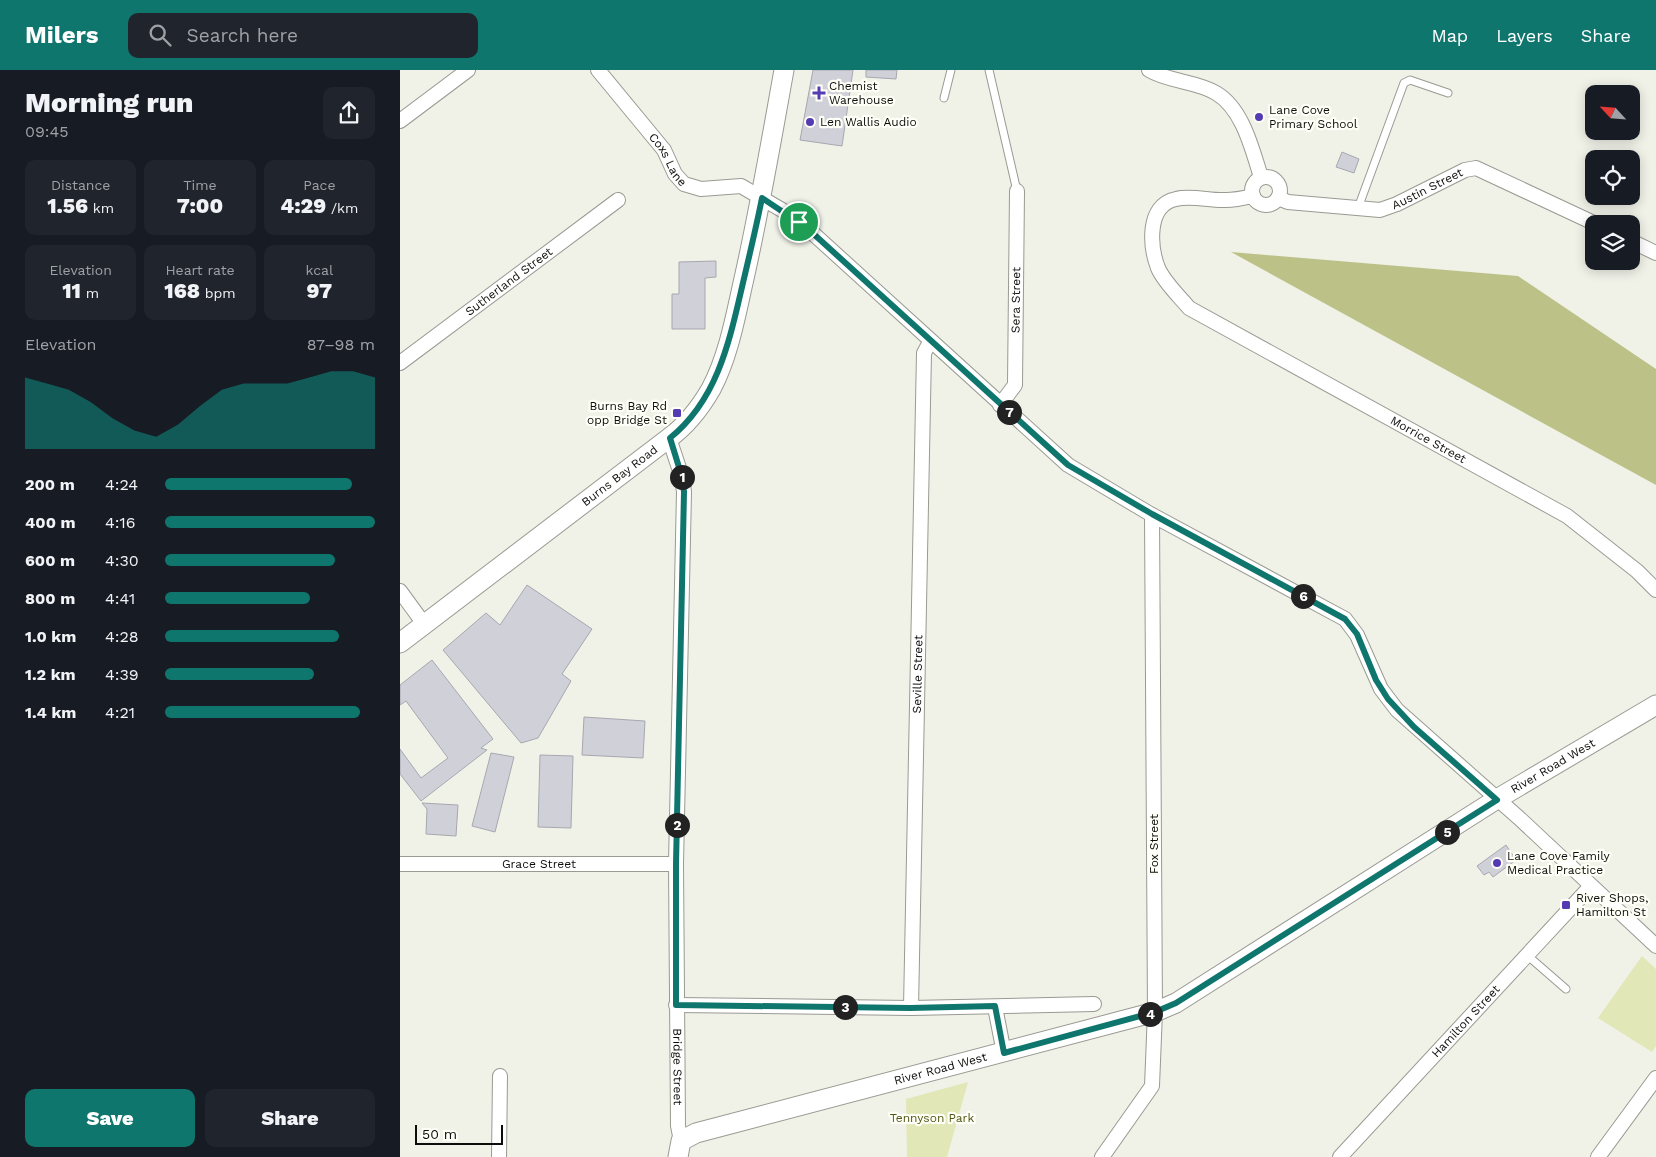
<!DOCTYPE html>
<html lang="en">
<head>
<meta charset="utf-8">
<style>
  body { margin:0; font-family:"Work Sans",sans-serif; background:#20242c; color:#f1f3f6; height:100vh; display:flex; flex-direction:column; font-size:19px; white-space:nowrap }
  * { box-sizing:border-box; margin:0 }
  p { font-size:16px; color:#9ea1a6 }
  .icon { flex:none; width:28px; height:28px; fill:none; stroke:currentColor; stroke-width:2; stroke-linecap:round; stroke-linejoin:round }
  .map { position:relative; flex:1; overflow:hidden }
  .sheet { display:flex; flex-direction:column; background:#171b24; width:400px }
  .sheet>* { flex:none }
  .needle { width:32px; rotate:296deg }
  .fabs { position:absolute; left:1185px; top:15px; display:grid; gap:10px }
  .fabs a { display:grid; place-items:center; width:55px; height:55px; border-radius:10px; background:#171b24; box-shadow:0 2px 12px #0003; font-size:25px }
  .scale { position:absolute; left:15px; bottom:12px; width:88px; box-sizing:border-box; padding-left:5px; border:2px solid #0d0e0b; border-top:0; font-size:14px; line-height:18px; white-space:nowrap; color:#0d0e0b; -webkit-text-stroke:4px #fefff6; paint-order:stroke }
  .pin { position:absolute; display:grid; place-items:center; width:42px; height:42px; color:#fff; margin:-21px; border:2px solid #fff; border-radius:50%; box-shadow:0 1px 5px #0007 }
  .km { position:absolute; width:25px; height:25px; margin:-12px; border-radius:50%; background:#222; color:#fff; font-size:14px; line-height:25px; text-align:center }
  .round { display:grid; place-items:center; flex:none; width:52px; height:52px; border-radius:10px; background:#20242c }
  .head { display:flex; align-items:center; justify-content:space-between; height:85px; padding:0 25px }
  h1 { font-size:28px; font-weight:800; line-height:38px }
  .figures { display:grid; grid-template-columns:repeat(3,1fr); gap:8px; height:85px; padding:5px 25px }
  .figures div { display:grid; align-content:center; border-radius:10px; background:#20242c; text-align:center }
  .figures b { font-size:21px; font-weight:800 }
  .figures small { font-size:14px; font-weight:400 }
  .figures p { font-size:14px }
  .chart { height:140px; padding:10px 25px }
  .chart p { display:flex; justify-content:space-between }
  .chart svg { width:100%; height:90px; margin-top:5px; fill:#0f766e; opacity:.7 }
  .primary-button { display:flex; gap:10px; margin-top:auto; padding:10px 25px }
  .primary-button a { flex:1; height:58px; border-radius:10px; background:#0f766e; color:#fff; font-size:20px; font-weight:800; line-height:58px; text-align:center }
  .primary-button a+a { background:#20242c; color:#f1f3f6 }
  ul { padding:0 25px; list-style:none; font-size:16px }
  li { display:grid; grid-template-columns:80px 60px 1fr; align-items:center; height:38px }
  li i { height:12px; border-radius:6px; background:#0f766e }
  header { display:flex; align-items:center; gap:30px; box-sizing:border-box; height:70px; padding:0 25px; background:#0f766e; color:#fff }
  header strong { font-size:24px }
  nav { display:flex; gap:28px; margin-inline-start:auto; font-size:18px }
  .search { width:350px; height:45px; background:#20242c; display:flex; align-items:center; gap:12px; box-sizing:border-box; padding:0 18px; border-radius:10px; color:#9ea1a6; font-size:19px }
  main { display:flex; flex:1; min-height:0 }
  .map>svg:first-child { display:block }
</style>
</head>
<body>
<header>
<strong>Milers</strong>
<div class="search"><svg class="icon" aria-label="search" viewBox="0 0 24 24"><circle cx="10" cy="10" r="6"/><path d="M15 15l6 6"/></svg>Search here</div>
<nav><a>Map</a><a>Layers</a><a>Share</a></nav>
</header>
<main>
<section class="sheet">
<div class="head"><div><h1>Morning run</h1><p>09:45</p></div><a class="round"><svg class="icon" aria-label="share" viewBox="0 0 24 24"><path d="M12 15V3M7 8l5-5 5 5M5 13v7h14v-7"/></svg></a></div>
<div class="figures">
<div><p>Distance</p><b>1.56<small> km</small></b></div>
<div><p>Time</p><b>7:00</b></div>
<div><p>Pace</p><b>4:29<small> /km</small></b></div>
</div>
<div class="figures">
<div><p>Elevation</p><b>11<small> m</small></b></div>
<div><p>Heart rate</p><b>168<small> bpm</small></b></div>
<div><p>kcal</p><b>97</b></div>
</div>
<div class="chart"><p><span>Elevation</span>87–98 m</p>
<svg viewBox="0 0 160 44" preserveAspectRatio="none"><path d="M0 44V9L10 12L20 15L30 21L40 29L50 35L60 38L70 32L80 23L90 15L100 12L110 12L120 12L130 9L140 6L150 6L160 9V44z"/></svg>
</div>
<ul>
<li><b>200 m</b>4:24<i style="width:89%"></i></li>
<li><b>400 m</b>4:16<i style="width:100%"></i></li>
<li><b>600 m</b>4:30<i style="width:81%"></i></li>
<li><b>800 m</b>4:41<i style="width:69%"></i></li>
<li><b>1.0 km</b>4:28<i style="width:83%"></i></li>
<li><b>1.2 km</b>4:39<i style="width:71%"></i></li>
<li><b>1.4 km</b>4:21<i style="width:93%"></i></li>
</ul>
<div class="primary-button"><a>Save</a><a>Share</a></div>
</section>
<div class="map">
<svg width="1256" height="1087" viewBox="0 0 1256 1087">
  <rect width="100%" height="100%" fill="#f0f2e8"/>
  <!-- green -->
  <path fill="#e2e7b7" d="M 1242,886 L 1256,899 L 1256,976 L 1252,982 L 1198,948 Z
    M 568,1012 L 547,1087 L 507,1087 L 506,1029 Z"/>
  <!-- forest -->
  <path fill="#bcc287" d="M 831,182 L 1118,206 L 1256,299 L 1256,415 Z"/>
  <!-- building -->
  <path fill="#d0d0d9" stroke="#a7a7b0" d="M 413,0 L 453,0 L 442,76 L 400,70 Z
    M 466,0 L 497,0 L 496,9 L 466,7 Z
    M 942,82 L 959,89 L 954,103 L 936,97 Z
    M 316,191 L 316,207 L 305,208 L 305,259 L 272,259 L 272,224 L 279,224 L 279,192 Z
    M 127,515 L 192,559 L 162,604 L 171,611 L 138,668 L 121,673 L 43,580 L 86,543 L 100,555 Z
    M 32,590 L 93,669 L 81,678 L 87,680 L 21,731 L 0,704 L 0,679 L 21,708 L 48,688 L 6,631 L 0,635 L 0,615 Z
    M 184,647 L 245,651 L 243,688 L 182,685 Z
    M 91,683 L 114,687 L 95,762 L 72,756 Z
    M 140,685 L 173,686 L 171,758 L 138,757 Z
    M 22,733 L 58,735 L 56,766 L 26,764 L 27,739 Z
    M 1106,775 L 1116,790 L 1093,807 L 1089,802 L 1084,805 L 1077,796 Z"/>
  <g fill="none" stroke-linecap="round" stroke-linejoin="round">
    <defs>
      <path id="lane" d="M 589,0 L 617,121
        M 544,28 L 551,0
        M 958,138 L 1004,13 L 1010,10 L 1048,23
        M 1128,886 L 1166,919"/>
      <g id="street">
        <path id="s1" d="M 198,0 L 264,80 L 275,104 L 284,114 L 301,119 L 341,116 L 382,140 L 407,158 L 668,395 L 752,445 L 945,549 L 957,565 L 981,619 L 997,640 L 1119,748 L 1256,876"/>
        <path d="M 749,0 C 769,12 796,11 816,23 C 843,39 852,79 861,107"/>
        <path d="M 0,51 L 68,0"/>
        <circle cx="866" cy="121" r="14"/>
        <path id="s2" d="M 853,126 C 844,128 835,130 826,130 C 810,131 792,125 776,129 C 746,135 750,177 758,198 C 764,212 779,226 789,238 L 1167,446 L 1237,501 L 1256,520"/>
        <path id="s3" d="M 878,128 L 888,132 L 980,140 L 997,134 L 1065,100 L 1076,98 L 1196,154"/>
        <path d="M 1231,171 L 1256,183"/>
        <path id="s4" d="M 0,293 L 218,130"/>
        <path id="s5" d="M 600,335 L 615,315 L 617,121"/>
        <path id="s6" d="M 269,368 L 282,407 L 284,422 L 276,794 L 278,1056 L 281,1071"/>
        <path d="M 0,521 L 24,554"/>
        <path id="s7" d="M 0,794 L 276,794"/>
        <path d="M 276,935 L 511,938 L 694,934"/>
        <path d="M 595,937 L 604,983"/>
        <path id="s8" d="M 511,938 L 524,283 L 530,272"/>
        <path d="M 99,1087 L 100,1006"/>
        <path d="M 702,1087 L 752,1016 L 755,942 L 752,445"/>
        <path id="s9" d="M 940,1087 L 1191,816"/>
        <path d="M 1198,1087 L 1256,1008"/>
      </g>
      <g id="secondary">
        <path id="s10" d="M 0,573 L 269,368 C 287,355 300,338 311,319 C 328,287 335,249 343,213 C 359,143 371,72 384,0"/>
        <path id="s11" d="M 278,1087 L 281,1071 L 296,1063 L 755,942 L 776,933 L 1097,729 L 1256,635"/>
      </g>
    </defs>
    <!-- lane casing -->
    <use href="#lane" stroke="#999a92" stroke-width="9"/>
    <!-- street casing -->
    <use href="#street" stroke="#999a92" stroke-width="16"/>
    <!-- secondary casing -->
    <use href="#secondary" stroke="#999a92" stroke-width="21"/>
    <!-- lane -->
    <use href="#lane" stroke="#fff" stroke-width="7"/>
    <!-- street -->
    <use href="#street" stroke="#fff" stroke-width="14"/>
    <!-- secondary -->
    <use href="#secondary" stroke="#fff" stroke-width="19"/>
  </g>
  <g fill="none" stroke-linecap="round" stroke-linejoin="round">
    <defs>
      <path id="route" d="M 362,128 L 407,158 L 668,395 L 752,444 L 945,549 L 957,564 L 976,610 L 988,629 L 1014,657 L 1097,730 L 776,933 L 755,942 L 604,983 L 595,936 L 510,938 L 276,935 L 276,794 L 284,422 L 282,407 L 270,368 C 317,330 329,273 342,217 C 349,187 356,158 362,128 Z"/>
    </defs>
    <!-- route casing -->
    <use href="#route" stroke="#fff" stroke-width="10"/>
    <!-- route -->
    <use href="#route" stroke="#0f766e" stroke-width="6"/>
  </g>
  <!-- markers -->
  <g fill="#553bb3" stroke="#fefff6" stroke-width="2">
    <path d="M416.5 15.5h5v5h5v5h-5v5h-5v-5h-5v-5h5z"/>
    <circle cx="859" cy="47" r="5"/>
    <circle cx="410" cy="52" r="5"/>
    <rect x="272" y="338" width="10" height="10" rx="2.5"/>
    <circle cx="1097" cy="793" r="5"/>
    <rect x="1161" y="830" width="10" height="10" rx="2.5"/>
  </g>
  <g text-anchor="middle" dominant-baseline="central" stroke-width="4.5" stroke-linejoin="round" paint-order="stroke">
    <!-- poi labels -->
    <g font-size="12" fill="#0d0e0b" stroke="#fefff6" text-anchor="start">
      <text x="429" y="16">Chemist<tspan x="429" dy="14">Warehouse</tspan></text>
      <text x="869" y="40">Lane Cove<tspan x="869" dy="14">Primary School</tspan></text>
      <text x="420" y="52">Len Wallis Audio</text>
      <text x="267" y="336" text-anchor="end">Burns Bay Rd<tspan x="267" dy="14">opp Bridge St</tspan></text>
      <text x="1107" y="786">Lane Cove Family<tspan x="1107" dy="14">Medical Practice</tspan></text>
      <text x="1176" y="828">River Shops,<tspan x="1176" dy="14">Hamilton St</tspan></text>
    </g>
    <!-- street labels -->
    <g font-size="12" fill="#0d0e0b" stroke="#fefff6">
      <text stroke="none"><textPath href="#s1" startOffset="114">Coxs Lane</textPath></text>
      <text stroke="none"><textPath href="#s3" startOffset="155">Austin Street</textPath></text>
      <text stroke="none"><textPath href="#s4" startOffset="136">Sutherland Street</textPath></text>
      <text stroke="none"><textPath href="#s5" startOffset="110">Sera Street</textPath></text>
      <text stroke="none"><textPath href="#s2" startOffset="482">Morrice Street</textPath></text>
      <text stroke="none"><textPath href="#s10" startOffset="276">Burns Bay Road</textPath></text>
      <text stroke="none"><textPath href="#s8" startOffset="334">Seville Street</textPath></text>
      <text stroke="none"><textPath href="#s11" startOffset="976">River Road West</textPath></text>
      <text transform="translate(754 774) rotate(-90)">Fox Street</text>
      <text stroke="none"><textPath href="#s7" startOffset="139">Grace Street</textPath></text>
      <text stroke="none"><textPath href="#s9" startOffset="185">Hamilton Street</textPath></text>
      <text stroke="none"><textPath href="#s6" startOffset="631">Bridge Street</textPath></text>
      <text stroke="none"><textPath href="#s11" startOffset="286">River Road West</textPath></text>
    </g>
    <!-- park labels -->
    <g font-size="12" fill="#535715" stroke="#fefff6">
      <text x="532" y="1048">Tennyson Park</text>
    </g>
  </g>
</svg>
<div class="fabs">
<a><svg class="needle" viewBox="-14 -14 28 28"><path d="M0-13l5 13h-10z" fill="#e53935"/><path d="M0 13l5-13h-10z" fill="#9ea1a6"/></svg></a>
<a><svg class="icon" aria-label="locate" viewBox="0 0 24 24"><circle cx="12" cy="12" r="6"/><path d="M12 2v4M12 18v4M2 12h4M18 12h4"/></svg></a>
<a><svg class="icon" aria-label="layers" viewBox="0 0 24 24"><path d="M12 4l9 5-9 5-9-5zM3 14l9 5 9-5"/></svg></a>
</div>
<div class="scale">50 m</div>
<div class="pin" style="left:399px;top:152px;background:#1e9e55"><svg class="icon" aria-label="arrive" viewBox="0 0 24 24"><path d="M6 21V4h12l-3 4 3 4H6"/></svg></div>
<b class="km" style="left:282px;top:407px">1</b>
<b class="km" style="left:277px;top:755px">2</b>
<b class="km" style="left:445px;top:937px">3</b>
<b class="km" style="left:750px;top:944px">4</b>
<b class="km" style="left:1047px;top:762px">5</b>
<b class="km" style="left:903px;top:526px">6</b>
<b class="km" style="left:609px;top:342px">7</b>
</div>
</main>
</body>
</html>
